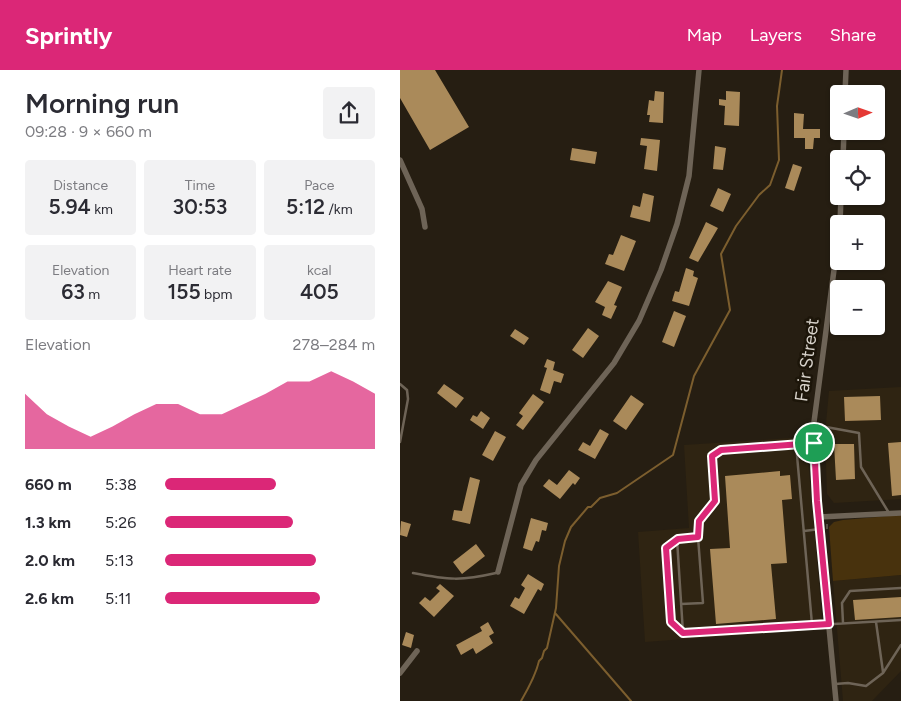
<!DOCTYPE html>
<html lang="en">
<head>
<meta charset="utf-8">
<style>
  body { margin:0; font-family:Figtree,sans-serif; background:#f2f2f3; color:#2b2b33; height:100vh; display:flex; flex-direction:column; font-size:19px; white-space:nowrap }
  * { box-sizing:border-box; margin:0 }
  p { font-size:16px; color:#7c7c81 }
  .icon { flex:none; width:28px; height:28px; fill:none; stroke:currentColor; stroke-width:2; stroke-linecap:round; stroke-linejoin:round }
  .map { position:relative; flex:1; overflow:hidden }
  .panel { display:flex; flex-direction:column; background:#fff; width:400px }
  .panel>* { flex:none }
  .needle { width:32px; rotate:88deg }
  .controls { position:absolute; left:430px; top:15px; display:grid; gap:10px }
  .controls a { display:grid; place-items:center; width:55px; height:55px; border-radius:5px; background:#fff; box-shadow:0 1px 4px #0004; font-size:25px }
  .pin { position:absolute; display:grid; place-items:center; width:42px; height:42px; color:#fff; margin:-21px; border:2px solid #fff; border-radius:50%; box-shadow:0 1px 5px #0007 }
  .round { display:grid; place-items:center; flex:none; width:52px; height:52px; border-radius:5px; background:#f2f2f3 }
  .summary { display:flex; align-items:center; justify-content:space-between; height:85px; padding:0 25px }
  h1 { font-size:28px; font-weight:600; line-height:38px }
  .stats { display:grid; grid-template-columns:repeat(3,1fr); gap:8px; height:85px; padding:5px 25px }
  .stats div { display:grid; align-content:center; border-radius:5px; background:#f2f2f3; text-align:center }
  .stats b { font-size:21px; font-weight:600 }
  .stats small { font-size:14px; font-weight:400 }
  .stats p { font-size:14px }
  .chart { height:140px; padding:10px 25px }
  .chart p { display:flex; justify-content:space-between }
  .chart svg { width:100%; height:90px; margin-top:5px; fill:#db2777; opacity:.7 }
  ul { padding:0 25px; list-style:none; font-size:16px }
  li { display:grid; grid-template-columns:80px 60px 1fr; align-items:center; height:38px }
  li i { height:12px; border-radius:6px; background:#db2777 }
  header { display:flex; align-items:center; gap:30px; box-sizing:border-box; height:70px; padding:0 25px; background:#db2777; color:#fff }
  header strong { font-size:24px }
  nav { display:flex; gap:28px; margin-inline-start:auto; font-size:18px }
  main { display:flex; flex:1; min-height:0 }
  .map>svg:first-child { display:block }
</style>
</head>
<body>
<header>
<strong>Sprintly</strong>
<nav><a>Map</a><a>Layers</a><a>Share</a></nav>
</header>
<main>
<section class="panel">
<div class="summary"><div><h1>Morning run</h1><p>09:28 · 9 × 660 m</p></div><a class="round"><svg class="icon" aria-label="share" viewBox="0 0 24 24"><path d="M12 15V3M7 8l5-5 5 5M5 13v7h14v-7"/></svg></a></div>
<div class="stats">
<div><p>Distance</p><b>5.94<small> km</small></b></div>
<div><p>Time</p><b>30:53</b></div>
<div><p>Pace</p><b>5:12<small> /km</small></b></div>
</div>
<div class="stats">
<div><p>Elevation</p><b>63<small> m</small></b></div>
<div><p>Heart rate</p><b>155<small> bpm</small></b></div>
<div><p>kcal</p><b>405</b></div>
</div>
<div class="chart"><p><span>Elevation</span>278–284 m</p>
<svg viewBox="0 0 160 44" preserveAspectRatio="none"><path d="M0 44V17L10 27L20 33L30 38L40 33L50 27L60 22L70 22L80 27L90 27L100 22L110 17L120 11L130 11L140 6L150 11L160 17V44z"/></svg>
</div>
<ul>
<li><b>660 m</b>5:38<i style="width:53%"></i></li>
<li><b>1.3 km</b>5:26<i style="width:61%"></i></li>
<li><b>2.0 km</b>5:13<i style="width:72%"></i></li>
<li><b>2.6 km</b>5:11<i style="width:74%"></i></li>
</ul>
</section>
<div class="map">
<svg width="501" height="631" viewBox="0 0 501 631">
  <rect width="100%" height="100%" fill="#261e12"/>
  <!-- built -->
  <path fill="#2f2412" d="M 501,317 L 501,429 L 434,433 L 427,424 L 425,364 L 429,321 Z
    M 406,367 L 423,559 L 245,572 L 238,462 L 289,458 L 284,375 Z
    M 501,505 L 501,601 L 472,631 L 443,631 L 433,511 Z"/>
  <!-- green -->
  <path fill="#48320d" d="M 501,445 L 501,505 L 433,511 L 429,457 L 434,452 L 443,450 Z"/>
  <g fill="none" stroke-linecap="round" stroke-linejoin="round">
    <!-- stream -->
    <path stroke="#7c5e2e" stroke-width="2" d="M 155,543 L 231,631
      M 121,631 C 128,619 136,604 139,591 L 142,588 L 144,581 L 147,578 L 156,538 L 159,496 L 165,471 L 171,457 L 188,437 L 191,437 L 200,428 L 217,423 L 273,385 L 294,306 L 330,240 L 321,184 L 336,156 L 359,125 L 370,115 L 379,90 L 377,36 L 382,0"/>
  </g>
  <!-- building -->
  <path fill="#aa8a5a" d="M 0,0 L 35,0 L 69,57 L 30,80 L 0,28 Z
    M 255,21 L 264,22 L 263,53 L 249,52 L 250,45 L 247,45 L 249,30 L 254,31 Z
    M 326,21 L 340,22 L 339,56 L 324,55 L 325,36 L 319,35 L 319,29 L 326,30 Z
    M 394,43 L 404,44 L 403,59 L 420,59 L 420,68 L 414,68 L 413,79 L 405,79 L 405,68 L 394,68 Z
    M 241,68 L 260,70 L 257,101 L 244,99 L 247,76 L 240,75 Z
    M 315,76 L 326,78 L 323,100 L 313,99 Z
    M 172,78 L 197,82 L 195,94 L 170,90 Z
    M 393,94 L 402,97 L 394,121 L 385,118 Z
    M 318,118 L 331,124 L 323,142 L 310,136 Z
    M 243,123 L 254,126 L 250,152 L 230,147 L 233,135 L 240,137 Z
    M 306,152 L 318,158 L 298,192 L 289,188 Z
    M 221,165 L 236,171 L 224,201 L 205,194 L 209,184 L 213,185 Z
    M 286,198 L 294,201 L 293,206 L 298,208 L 289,236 L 272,231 L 275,221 L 279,222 Z
    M 208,211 L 222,217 L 214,235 L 217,236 L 211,249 L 202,245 L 205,237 L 195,232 Z
    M 274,241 L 286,246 L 274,277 L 262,272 Z
    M 188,258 L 199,266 L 183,288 L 172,280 Z
    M 115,259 L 129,268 L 124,275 L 110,266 Z
    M 147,289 L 155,292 L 153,300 L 164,304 L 161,313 L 154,311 L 150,324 L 140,320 L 147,298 L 144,297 Z
    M 44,314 L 64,328 L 56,338 L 37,323 Z
    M 133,324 L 144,332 L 123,360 L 116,355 L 123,346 L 119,343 Z
    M 231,325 L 244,334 L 226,360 L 213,351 Z
    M 480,326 L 481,350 L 445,351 L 444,327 Z
    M 81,341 L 90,348 L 83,359 L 70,350 L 73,345 L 77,347 Z
    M 200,359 L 209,364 L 195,389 L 178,380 L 183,372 L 190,376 Z
    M 95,361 L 106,367 L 93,391 L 82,385 Z
    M 501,372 L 501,425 L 492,426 L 488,373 Z
    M 434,374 L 454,374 L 455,409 L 436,410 Z
    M 169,400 L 180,408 L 175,415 L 173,413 L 160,429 L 143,416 L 149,409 L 157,415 Z
    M 380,401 L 380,406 L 390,405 L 392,429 L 382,430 L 387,493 L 371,494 L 376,549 L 316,554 L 310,479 L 330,478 L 325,406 Z
    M 70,407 L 80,410 L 70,454 L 52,450 L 54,440 L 62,441 Z
    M 131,448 L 148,453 L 146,461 L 142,460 L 139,472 L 136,471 L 132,481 L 123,478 Z
    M 1,451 L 11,454 L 7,467 L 0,465 Z
    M 76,474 L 85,486 L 62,504 L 53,492 Z
    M 128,504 L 144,514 L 141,521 L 138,519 L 124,544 L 110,536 L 115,527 L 119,529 L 125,518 L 121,515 Z
    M 40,514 L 54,526 L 34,547 L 19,533 L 25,527 L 30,531 L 40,521 L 36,518 Z
    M 501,527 L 501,547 L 455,550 L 453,530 Z
    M 88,552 L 94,563 L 89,566 L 93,573 L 76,584 L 73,578 L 61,585 L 56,575 L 82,561 L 80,557 Z
    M 6,562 L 14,565 L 11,578 L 2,575 Z"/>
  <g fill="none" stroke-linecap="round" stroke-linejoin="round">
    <!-- path -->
    <path stroke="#857e75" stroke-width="1" stroke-dasharray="5 2.5" stroke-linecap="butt" d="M 427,454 L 427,461"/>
    <!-- lane -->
    <path stroke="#6e6457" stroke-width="2.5" d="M 0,314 L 7,320 L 8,329 L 0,372
      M 415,355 L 459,363 L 461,397 L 489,443
      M 414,373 L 321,380 L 312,385 L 315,431 L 299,451 L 298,467 L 277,469 L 283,563 L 501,550
      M 396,374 L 412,554
      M 404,461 L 420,459
      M 277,469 L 266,478 L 271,552 L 282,562
      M 13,503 C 49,510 61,511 96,503
      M 281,534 L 303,533 L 298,467
      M 476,552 L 483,602
      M 443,553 L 442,533 L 450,521 L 501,518
      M 435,614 L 448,613 L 466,616 L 483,603 L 501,575"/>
    <!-- street -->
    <path stroke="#6e6457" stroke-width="5.5" d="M 445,24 L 446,0
      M 443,89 L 444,61
      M 0,90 L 22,139 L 25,157
      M 440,154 L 441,126
      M 419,447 L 501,443
      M 98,502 L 121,415 L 136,390 L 214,293 L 239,251 L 261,200 L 277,154 L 289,106 L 299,0
      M 0,603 L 17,581
      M 436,631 L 417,431 L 414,394 L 414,352 L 439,162"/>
  </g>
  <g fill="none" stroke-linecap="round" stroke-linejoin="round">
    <defs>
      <path id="route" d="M 414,373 L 417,431 L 429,554 L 283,563 L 271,552 L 266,478 L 278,469 L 298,467 L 299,451 L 315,431 L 312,386 L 321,380 Z"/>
    </defs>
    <!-- route casing -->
    <use href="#route" stroke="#fff" stroke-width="10"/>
    <!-- route -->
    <use href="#route" stroke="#db2777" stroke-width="6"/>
  </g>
  <g text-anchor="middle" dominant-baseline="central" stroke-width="5" stroke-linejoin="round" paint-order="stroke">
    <!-- street labels -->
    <g font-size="18" fill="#d8d3cb" stroke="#1c1509">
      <text transform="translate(407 290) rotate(-82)">Fair Street</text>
    </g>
  </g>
</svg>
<div class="controls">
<a><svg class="needle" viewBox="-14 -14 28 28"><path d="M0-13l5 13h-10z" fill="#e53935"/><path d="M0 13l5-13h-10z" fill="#7c7c81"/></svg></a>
<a><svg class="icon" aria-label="locate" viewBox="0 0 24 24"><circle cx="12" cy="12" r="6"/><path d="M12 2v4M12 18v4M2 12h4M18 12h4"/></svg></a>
<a>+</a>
<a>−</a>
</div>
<div class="pin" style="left:414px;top:373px;background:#1e9e55"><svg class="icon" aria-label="arrive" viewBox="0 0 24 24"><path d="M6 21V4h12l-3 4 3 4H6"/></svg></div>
</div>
</main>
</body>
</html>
